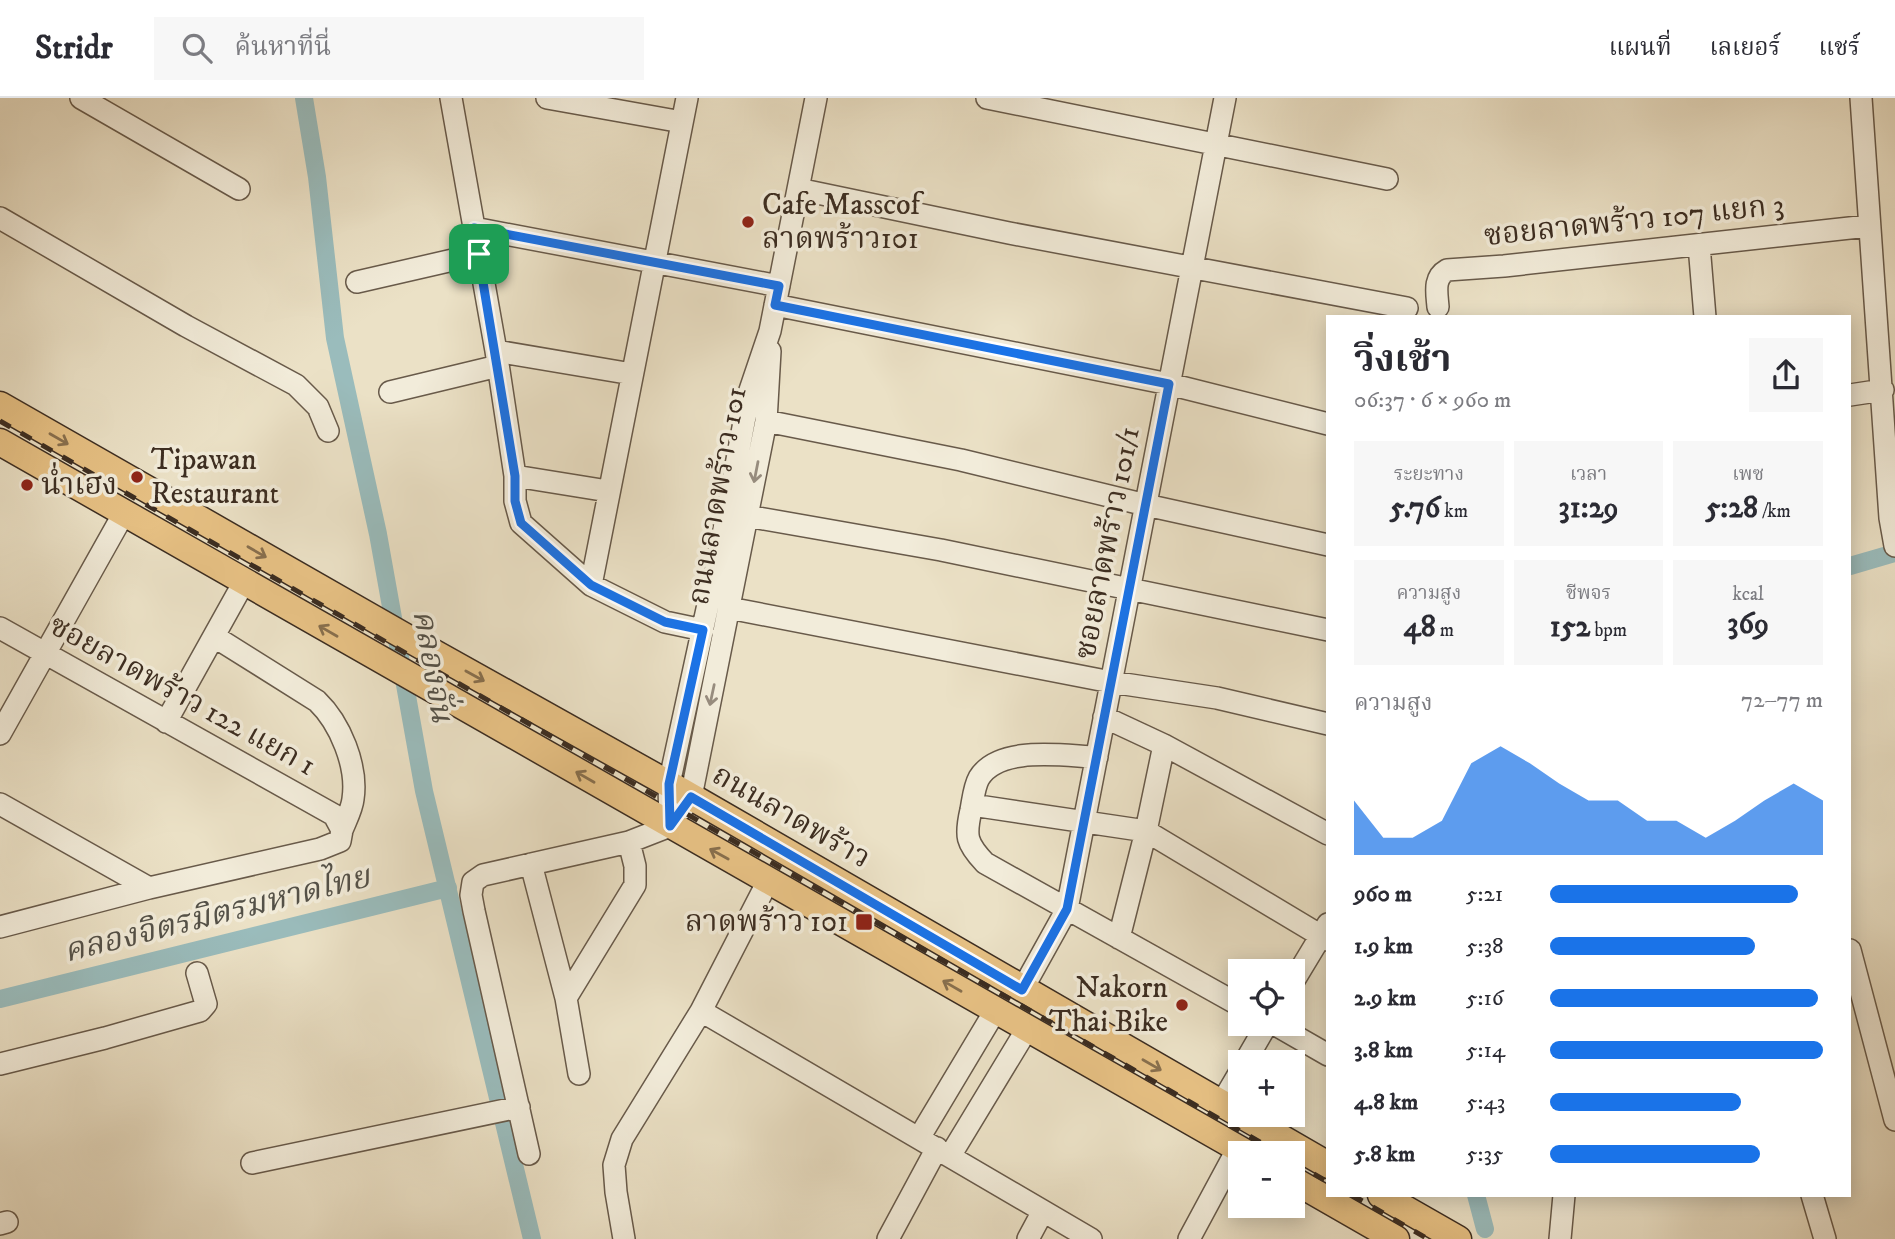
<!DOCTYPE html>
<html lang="th">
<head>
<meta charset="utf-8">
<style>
  body { margin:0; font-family:"IM FELL DW Pica","Noto Serif Thai",serif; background:#f7f7f7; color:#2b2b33; height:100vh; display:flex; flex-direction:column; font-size:26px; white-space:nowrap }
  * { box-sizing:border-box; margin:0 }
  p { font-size:23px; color:#7c7c81 }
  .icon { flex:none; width:38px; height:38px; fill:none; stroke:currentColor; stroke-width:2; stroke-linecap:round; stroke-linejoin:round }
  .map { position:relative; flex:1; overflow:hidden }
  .sheet { position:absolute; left:1326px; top:217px; width:525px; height:882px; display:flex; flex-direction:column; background:#fff; border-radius:0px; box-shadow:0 4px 18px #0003 }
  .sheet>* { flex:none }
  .fabs { position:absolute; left:1228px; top:861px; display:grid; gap:14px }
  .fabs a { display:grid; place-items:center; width:77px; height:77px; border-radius:0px; background:#fff; box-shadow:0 4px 18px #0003; font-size:35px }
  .pin { position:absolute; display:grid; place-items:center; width:60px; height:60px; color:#fff; margin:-30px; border-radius:14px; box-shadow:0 4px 10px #0006 }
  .round { display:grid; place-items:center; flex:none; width:74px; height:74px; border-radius:0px; background:#f7f7f7 }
  .head { display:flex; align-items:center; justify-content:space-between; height:119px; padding:0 28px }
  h1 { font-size:38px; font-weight:700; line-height:52px }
  .stats { display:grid; grid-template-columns:repeat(3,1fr); gap:10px; height:119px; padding:7px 28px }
  .stats div { display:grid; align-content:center; border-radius:0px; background:#f7f7f7; text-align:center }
  .stats b { font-size:30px; font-weight:700 }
  .stats small { font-size:19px; font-weight:400 }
  .stats p { font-size:19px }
  .chart { height:196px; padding:14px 28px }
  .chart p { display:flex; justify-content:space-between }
  .chart svg { width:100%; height:126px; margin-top:7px; fill:#1a73e8; opacity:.7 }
  ul { padding:0 28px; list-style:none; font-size:23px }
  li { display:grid; grid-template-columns:112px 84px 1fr; align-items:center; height:52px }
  li i { height:18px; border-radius:9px; background:#1a73e8 }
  header { display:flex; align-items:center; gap:42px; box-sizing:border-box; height:98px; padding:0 35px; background:#fff; border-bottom:2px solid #e1e1e2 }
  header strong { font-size:33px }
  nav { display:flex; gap:38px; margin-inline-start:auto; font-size:24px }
  .search { width:490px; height:63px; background:#f7f7f7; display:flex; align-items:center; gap:18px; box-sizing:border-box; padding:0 24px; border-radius:0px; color:#7c7c81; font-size:26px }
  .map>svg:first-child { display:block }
</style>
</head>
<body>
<header>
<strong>Stridr</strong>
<div class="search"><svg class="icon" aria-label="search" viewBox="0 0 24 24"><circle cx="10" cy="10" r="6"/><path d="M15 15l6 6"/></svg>ค้นหาที่นี่</div>
<nav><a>แผนที่</a><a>เลเยอร์</a><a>แชร์</a></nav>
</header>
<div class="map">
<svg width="1895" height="1141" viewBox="0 0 1895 1141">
  <rect width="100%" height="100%" fill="#ebe1c6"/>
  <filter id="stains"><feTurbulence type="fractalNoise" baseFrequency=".00286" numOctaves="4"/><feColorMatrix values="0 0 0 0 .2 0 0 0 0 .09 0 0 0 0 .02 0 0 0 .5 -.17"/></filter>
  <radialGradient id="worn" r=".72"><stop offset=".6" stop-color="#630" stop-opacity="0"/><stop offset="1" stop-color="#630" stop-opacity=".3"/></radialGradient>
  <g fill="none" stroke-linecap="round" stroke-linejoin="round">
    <!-- canal -->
    <path stroke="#9abcbc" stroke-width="18" d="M 304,0 L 317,79 L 335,240 L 378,436 L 424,693 L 532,1141
      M 1850,468 L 1895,455
      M 0,901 L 448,790
      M 1476,1097 L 1485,1131"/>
    <defs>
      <path id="minor" d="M 81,0 L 239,91
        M 451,0 L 496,253 L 515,378 L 515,403 L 521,425 L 591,487 L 665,524 L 703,532
        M 547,0 L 682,24
        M 987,0 L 1387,81
        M 1861,0 L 1890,420 L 1895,448
        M 798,91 L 1009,135 L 1407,210
        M 0,120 L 186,228 L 296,287 L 318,309 L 328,333
        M 474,130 L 779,188
        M 1699,147 L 1705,219
        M 357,184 L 479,156
        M 775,207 L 1169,286 L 1328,326
        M 1438,209 C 1437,195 1433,180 1447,172 L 1504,168 L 1868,128
        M 496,253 L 632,276
        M 390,294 L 498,268
        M 1850,297 L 1883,292
        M 766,323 L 961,362 L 1146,407 L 1328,447
        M 515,378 L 608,393
        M 747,418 L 941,452 L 1328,532
        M 591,487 L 687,0
        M 729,510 L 1111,584 L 1217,600 L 1328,626
        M 0,530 L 334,717 L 342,732 L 340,743 L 320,751 L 149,790 L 0,829
        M 215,539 L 317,603 C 340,625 358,668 353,701 C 352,711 346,722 342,732
        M 1104,619 L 1164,647 L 1328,736
        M 166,624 L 244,484
        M 0,636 L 124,415
        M 1097,659 C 1063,658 999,647 979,680 C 974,689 973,702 971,712 C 965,738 966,745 985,765 L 1241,908
        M 0,706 L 149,790
        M 972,707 L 1146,733 L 1328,842
        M 682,711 L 691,699 L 766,323 L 770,253
        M 670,728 L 669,686 L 722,442 L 750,292 L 770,233 L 816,0
        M 531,766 L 566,900 L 635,787 L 635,768 L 629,744
        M 1119,840 L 1146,733 L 1164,647
        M 1850,852 L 1895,1022
        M 1293,884 L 1328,826
        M 1022,892 L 1067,811 L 1225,0
        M 566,900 L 579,976
        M 701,913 L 1091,1141
        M 1274,926 L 1328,957
        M 1245,964 L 1267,926
        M 0,966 L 105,940 L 200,913 L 206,906 L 197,875
        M 1221,1006 L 1241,972
        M 919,1040 L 995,913
        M 529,1056 L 474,813 L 471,797 L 473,784 L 483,777 L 629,744 L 670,728
        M 950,1058 L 1027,931
        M 252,1065 L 519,1009
        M 1812,1097 L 1825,1141
        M 0,1126 L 7,1124
        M 624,1141 L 616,1094 L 614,1067 L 622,1041 L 701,913 L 768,783
        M 888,1141 L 937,1050
        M 1028,1141 L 1043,1113
        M 1189,1141 L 1238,1050
        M 1560,1141 L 1564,1097"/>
      <path id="major" d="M 0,307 L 411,542 L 683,694 L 1328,1067
        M 0,344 L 1246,1055
        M 1293,1082 L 1396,1141
        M 1381,1097 L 1458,1141"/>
    </defs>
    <!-- minor casing -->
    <use href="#minor" stroke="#685a4a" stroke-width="24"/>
    <!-- major casing -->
    <use href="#major" stroke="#3c2d21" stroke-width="29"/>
    <!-- minor -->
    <use href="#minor" stroke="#f2ecda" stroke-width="21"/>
    <!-- major -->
    <use href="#major" stroke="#e6c083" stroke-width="26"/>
    <!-- rail -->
    <path stroke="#3c2d21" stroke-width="5" stroke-dasharray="12 12" stroke-linecap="butt" d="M 0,323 L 1279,1055
      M 1293,1064 L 1328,1084
      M 1352,1097 L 1428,1141"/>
  </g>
  <!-- one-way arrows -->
  <defs><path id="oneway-shaft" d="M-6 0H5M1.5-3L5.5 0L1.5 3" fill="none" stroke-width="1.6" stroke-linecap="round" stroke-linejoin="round" transform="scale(1.75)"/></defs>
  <g stroke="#886f4d">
    <use href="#oneway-shaft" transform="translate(59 341) rotate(30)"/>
    <use href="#oneway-shaft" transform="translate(257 454) rotate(30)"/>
    <use href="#oneway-shaft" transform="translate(328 533) rotate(-150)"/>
    <use href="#oneway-shaft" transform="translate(475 578) rotate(29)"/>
    <use href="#oneway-shaft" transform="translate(585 679) rotate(-150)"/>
    <use href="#oneway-shaft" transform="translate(719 756) rotate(-151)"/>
    <use href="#oneway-shaft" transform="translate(952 888) rotate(-150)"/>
    <use href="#oneway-shaft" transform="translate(1152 967) rotate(30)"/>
  </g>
  <g stroke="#978c7e">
    <use href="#oneway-shaft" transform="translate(756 374) rotate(101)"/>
    <use href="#oneway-shaft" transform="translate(712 597) rotate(102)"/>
  </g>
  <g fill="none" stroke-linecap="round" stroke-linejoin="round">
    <defs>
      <path id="route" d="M 474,130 L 779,188 L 775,207 L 1169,286 L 1067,811 L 1022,892 L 691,699 L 670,728 L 669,686 L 703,532 L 665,524 L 591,487 L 521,425 L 515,403 L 515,378 L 506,323 Z"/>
    </defs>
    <!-- route casing -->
    <use href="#route" stroke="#fff" stroke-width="14"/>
    <!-- route -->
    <use href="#route" stroke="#1a73e8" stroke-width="9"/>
  </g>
  <!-- markers -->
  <g fill="#8f2418" stroke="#f2ecda" stroke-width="2.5">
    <circle cx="748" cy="124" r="7"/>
    <circle cx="137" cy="379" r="7"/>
    <circle cx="27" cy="387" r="7"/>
    <rect x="855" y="815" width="18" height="18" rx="3.5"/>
    <circle cx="1182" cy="907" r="7"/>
  </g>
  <g text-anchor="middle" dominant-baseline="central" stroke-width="7" stroke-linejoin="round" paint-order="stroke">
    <!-- poi labels -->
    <g font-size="30" fill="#3c2d21" stroke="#f2ecda" text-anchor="start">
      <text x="762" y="107">Cafe Masscof<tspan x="762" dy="34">ลาดพร้าว101</tspan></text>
      <text x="151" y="362">Tipawan<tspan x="151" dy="34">Restaurant</tspan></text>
      <text x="41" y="387">น่ำเฮง</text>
      <text x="848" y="824" text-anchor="end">ลาดพร้าว 101</text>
      <text x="1168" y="890" text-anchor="end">Nakorn<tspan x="1168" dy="34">Thai Bike</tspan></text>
    </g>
    <!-- street labels -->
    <g font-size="30" fill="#3c2d21" stroke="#f2ecda">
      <text transform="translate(1634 123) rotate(-6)">ซอยลาดพร้าว 107 แยก 3</text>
      <text transform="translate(718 398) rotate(-80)">ถนนลาดพร้าว 101</text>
      <text transform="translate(1108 445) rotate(-79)">ซอยลาดพร้าว 101/1</text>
      <text transform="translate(182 598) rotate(29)">ซอยลาดพร้าว 122 แยก 1</text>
      <text transform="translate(791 719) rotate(30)">ถนนลาดพร้าว</text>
    </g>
    <!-- water labels -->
    <g font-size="32" font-style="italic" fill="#545148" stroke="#f2ecda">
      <text transform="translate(432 568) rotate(80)">คลองจั่น</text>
      <text transform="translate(217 817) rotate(-14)">คลองจิตรมิตรมหาดไทย</text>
    </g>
  </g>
  <rect width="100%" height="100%" filter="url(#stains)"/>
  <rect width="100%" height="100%" fill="url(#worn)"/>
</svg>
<div class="fabs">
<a><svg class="icon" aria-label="locate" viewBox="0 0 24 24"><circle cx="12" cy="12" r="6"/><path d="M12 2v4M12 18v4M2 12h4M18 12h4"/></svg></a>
<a>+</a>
<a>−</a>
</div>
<div class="pin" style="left:479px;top:156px;background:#1e9e55"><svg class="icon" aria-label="arrive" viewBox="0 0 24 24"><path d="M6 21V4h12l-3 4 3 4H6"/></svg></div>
<section class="sheet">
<div class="head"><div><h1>วิ่งเช้า</h1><p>06:37 · 6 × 960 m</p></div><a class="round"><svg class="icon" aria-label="share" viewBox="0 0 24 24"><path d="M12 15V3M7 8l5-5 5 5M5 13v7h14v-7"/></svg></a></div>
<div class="stats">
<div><p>ระยะทาง</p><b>5.76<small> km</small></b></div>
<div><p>เวลา</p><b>31:29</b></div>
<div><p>เพซ</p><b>5:28<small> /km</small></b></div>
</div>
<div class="stats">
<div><p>ความสูง</p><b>48<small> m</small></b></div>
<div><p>ชีพจร</p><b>152<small> bpm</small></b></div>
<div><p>kcal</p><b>369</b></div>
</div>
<div class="chart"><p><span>ความสูง</span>72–77 m</p>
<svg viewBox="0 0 160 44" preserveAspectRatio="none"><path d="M0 44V25L10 38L20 38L30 32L40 12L50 6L60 12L70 19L80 25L90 25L100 32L110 32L120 38L130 32L140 25L150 19L160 25V44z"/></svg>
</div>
<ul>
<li><b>960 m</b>5:21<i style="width:91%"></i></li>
<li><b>1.9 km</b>5:38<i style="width:75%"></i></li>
<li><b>2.9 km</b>5:16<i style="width:98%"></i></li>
<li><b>3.8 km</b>5:14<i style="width:100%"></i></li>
<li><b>4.8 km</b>5:43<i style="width:70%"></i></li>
<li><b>5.8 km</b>5:35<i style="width:77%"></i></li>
</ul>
</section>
</div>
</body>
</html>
